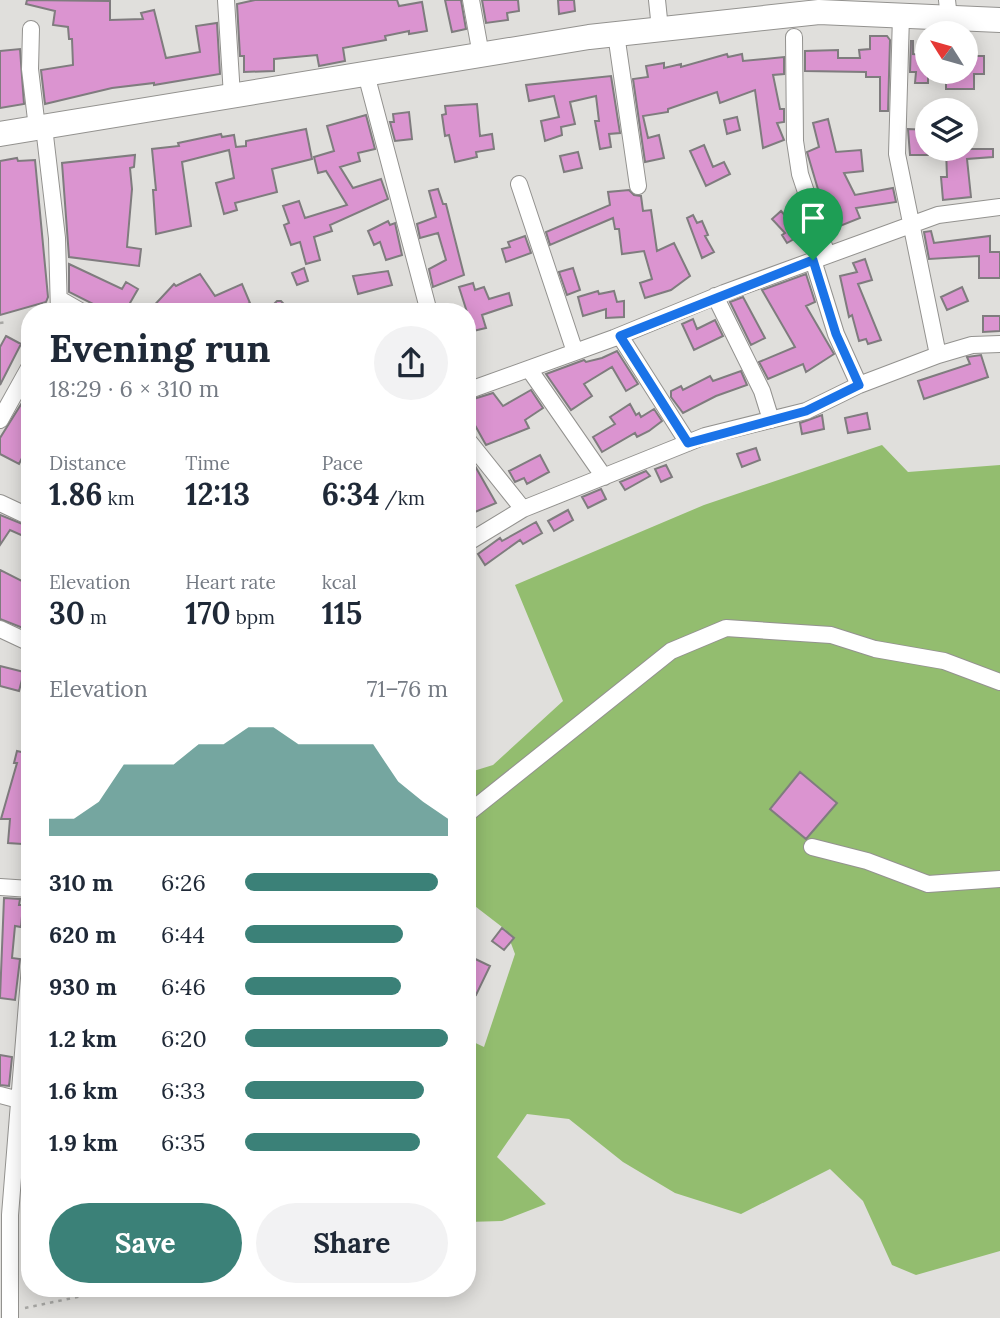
<!DOCTYPE html>
<html lang="en">
<head>
<meta charset="utf-8">
<style>
  body { margin:0; font-family:Lora,serif; background:#f2f2f3; color:#1f2937; height:100vh; display:flex; flex-direction:column; font-size:26px; white-space:nowrap }
  * { box-sizing:border-box; margin:0 }
  p { font-size:23px; color:#747a83 }
  .icon { flex:none; width:38px; height:38px; fill:none; stroke:currentColor; stroke-width:2; stroke-linecap:round; stroke-linejoin:round }
  .map { position:relative; flex:1; overflow:hidden }
  .details { position:absolute; left:21px; top:303px; width:455px; height:994px; display:flex; flex-direction:column; background:#fff; border-radius:28px; box-shadow:0 4px 18px #0003 }
  .details>* { flex:none }
  .needle { width:46px; rotate:307deg }
  .tools { position:absolute; left:915px; top:21px; display:grid; gap:14px }
  .tools a { display:grid; place-items:center; width:63px; height:63px; border-radius:50%; background:#fff; box-shadow:0 4px 18px #0003; font-size:35px }
  .pin { position:absolute; display:grid; place-items:center; width:60px; height:60px; color:#fff; margin:-72px -30px; border-radius:50% 50% 50% 0; rotate:-45deg; box-shadow:0 0 7px #0007 }
  .pin .icon { rotate:45deg }
  .round { display:grid; place-items:center; flex:none; width:74px; height:74px; border-radius:37px; background:#f2f2f3 }
  .head { display:flex; align-items:center; justify-content:space-between; height:119px; padding:0 28px }
  h1 { font-size:38px; font-weight:700; line-height:52px }
  .metrics { display:grid; grid-template-columns:repeat(3,1fr); gap:10px; height:119px; padding:7px 28px }
  .metrics div { display:grid; align-content:center }
  .metrics b { font-size:30px; font-weight:700 }
  .metrics small { font-size:19px; font-weight:400 }
  .metrics p { font-size:19px }
  .chart { height:196px; padding:14px 28px }
  .chart p { display:flex; justify-content:space-between }
  .chart svg { width:100%; height:126px; margin-top:7px; fill:#3b8178; opacity:.7 }
  .action { display:flex; gap:14px; margin-top:auto; padding:14px 28px }
  .action a { flex:1; height:80px; border-radius:42px; background:#3b8178; color:#fff; font-size:28px; font-weight:700; line-height:80px; text-align:center }
  .action a+a { background:#f2f2f3; color:#1f2937 }
  ul { padding:0 28px; list-style:none; font-size:23px }
  li { display:grid; grid-template-columns:112px 84px 1fr; align-items:center; height:52px }
  li i { height:18px; border-radius:9px; background:#3b8178 }
  .map>svg:first-child { display:block }
</style>
</head>
<body>
<div class="map">
<svg width="1000" height="1318" viewBox="0 0 1000 1318">
  <rect width="100%" height="100%" fill="#e0dfdc"/>
  <!-- forest -->
  <path fill="#93bd6f" d="M 882,445 L 908,472 L 1000,465 L 1000,1251 L 916,1275 L 892,1265 L 863,1201 L 830,1169 L 741,1214 L 675,1193 L 623,1162 L 569,1119 L 527,1114 L 497,1157 L 546,1204 L 502,1221 L 467,1222 L 467,1039 L 484,1047 L 515,954 L 506,930 L 467,900 L 467,839 L 473,826 L 467,827 L 467,773 L 493,765 L 563,701 L 515,585 L 704,505 Z"/>
  <!-- building -->
  <path fill="#db94d0" stroke="#7f7c7e" stroke-width="2" d="M 27,0 L 110,1 L 110,20 L 143,19 L 141,13 L 154,10 L 166,58 L 200,52 L 196,26 L 217,23 L 220,74 L 154,85 L 154,83 L 112,88 L 45,104 L 41,70 L 73,65 L 72,39 L 69,39 L 68,27 L 53,25 L 55,11 L 26,4 Z
    M 255,0 L 397,0 L 399,6 L 422,2 L 427,31 L 409,34 L 409,31 L 385,36 L 386,40 L 343,48 L 345,61 L 319,66 L 317,55 L 274,59 L 274,71 L 244,72 L 244,56 L 240,56 L 237,4 Z
    M 445,0 L 461,0 L 466,29 L 452,32 Z
    M 482,0 L 518,0 L 519,11 L 507,13 L 508,20 L 486,23 Z
    M 558,0 L 574,0 L 575,11 L 559,14 Z
    M 870,36 L 887,36 L 890,40 L 888,111 L 880,111 L 880,77 L 866,77 L 866,72 L 805,71 L 805,51 L 838,50 L 838,58 L 860,58 L 859,50 L 870,49 Z
    M 911,41 L 913,41 L 913,54 L 928,55 L 928,83 L 915,83 L 916,72 L 910,72 Z
    M 20,49 L 24,104 L 0,108 L 0,51 Z
    M 727,54 L 728,57 L 742,54 L 743,61 L 784,57 L 784,74 L 773,75 L 780,109 L 784,109 L 784,122 L 777,123 L 784,140 L 763,148 L 755,90 L 720,103 L 717,92 L 668,109 L 668,112 L 643,116 L 648,138 L 659,135 L 664,158 L 645,162 L 633,79 L 648,77 L 646,66 L 664,63 L 664,68 L 681,64 L 681,67 Z
    M 966,56 L 984,56 L 984,74 L 974,74 L 974,89 L 946,89 L 946,75 L 966,72 Z
    M 611,76 L 620,133 L 609,134 L 611,147 L 600,149 L 595,121 L 599,121 L 596,96 L 570,102 L 575,124 L 561,127 L 562,135 L 545,141 L 541,121 L 559,117 L 554,96 L 529,101 L 526,85 Z
    M 477,104 L 480,136 L 492,134 L 494,149 L 476,152 L 477,157 L 455,162 L 449,135 L 445,136 L 442,115 L 446,114 L 445,106 Z
    M 409,112 L 412,139 L 395,141 L 390,122 L 394,122 L 393,114 Z
    M 366,115 L 375,149 L 358,153 L 360,161 L 340,167 L 353,188 L 381,179 L 388,199 L 330,225 L 332,231 L 314,237 L 320,260 L 306,264 L 300,242 L 291,245 L 284,225 L 289,223 L 283,206 L 299,201 L 305,218 L 347,205 L 326,171 L 318,173 L 314,157 L 334,151 L 327,126 Z
    M 737,117 L 740,130 L 727,134 L 724,120 Z
    M 828,119 L 836,152 L 861,150 L 863,171 L 844,173 L 855,195 L 893,188 L 896,202 L 856,208 L 860,218 L 830,230 L 807,152 L 819,147 L 813,123 Z
    M 306,129 L 312,159 L 272,169 L 277,192 L 235,203 L 237,210 L 224,214 L 216,183 L 234,178 L 229,150 L 182,162 L 191,226 L 156,234 L 153,190 L 156,190 L 152,149 L 179,146 L 178,143 L 221,134 L 222,137 L 234,135 L 236,147 L 246,146 L 246,141 Z
    M 908,129 L 928,130 L 928,155 L 910,155 Z
    M 704,145 L 713,167 L 724,162 L 730,174 L 706,186 L 690,151 Z
    M 946,149 L 993,149 L 993,157 L 967,159 L 971,197 L 943,200 L 941,177 L 947,177 Z
    M 578,152 L 582,168 L 564,172 L 560,156 Z
    M 135,155 L 134,167 L 130,168 L 132,189 L 127,247 L 141,249 L 139,266 L 69,257 L 62,163 Z
    M 17,158 L 18,161 L 35,160 L 48,297 L 46,302 L 0,315 L 0,161 Z
    M 438,189 L 443,204 L 446,204 L 464,275 L 433,287 L 429,269 L 446,260 L 438,233 L 420,238 L 417,224 L 436,217 L 429,191 Z
    M 629,190 L 634,195 L 641,196 L 643,211 L 651,210 L 657,251 L 674,243 L 690,276 L 671,290 L 645,298 L 640,283 L 652,279 L 644,251 L 622,254 L 619,229 L 615,229 L 613,218 L 550,245 L 546,232 L 610,205 L 608,192 Z
    M 781,211 L 795,227 L 805,221 L 808,231 L 787,243 L 782,235 L 785,233 L 772,219 Z
    M 693,215 L 697,223 L 702,221 L 708,235 L 705,236 L 714,252 L 702,258 L 687,218 Z
    M 388,221 L 390,225 L 395,223 L 402,255 L 386,260 L 380,242 L 374,245 L 368,231 Z
    M 931,231 L 934,243 L 990,236 L 990,252 L 1000,252 L 1000,278 L 979,278 L 979,256 L 929,259 L 924,232 Z
    M 525,236 L 531,253 L 506,262 L 502,249 L 510,247 L 508,242 Z
    M 865,259 L 872,280 L 858,284 L 881,340 L 868,344 L 866,339 L 859,341 L 852,315 L 849,317 L 840,276 L 857,272 L 853,263 Z
    M 69,264 L 122,289 L 126,282 L 138,289 L 130,303 L 141,312 L 109,312 L 69,292 Z
    M 304,268 L 308,281 L 297,285 L 292,273 Z
    M 573,268 L 580,290 L 567,295 L 559,272 Z
    M 388,271 L 392,285 L 358,294 L 353,276 Z
    M 200,274 L 215,296 L 242,284 L 250,303 L 231,312 L 148,312 L 174,284 L 176,286 Z
    M 806,274 L 815,302 L 806,306 L 834,354 L 806,372 L 803,364 L 768,379 L 759,362 L 795,347 L 762,290 Z
    M 473,283 L 475,290 L 484,287 L 489,299 L 509,293 L 512,305 L 482,315 L 486,328 L 473,331 L 459,287 Z
    M 962,287 L 968,301 L 947,310 L 941,297 Z
    M 598,291 L 599,294 L 614,291 L 617,302 L 624,301 L 624,317 L 606,318 L 606,309 L 583,316 L 578,297 Z
    M 743,297 L 765,338 L 751,345 L 730,302 Z
    M 277,301 L 281,301 L 291,312 L 266,312 Z
    M 983,316 L 1000,316 L 1000,331 L 983,332 Z
    M 693,319 L 697,329 L 715,320 L 723,336 L 694,350 L 682,324 Z
    M 6,336 L 21,344 L 0,385 L 0,347 Z
    M 617,351 L 638,384 L 626,391 L 612,367 L 584,384 L 592,396 L 571,410 L 546,374 L 584,360 L 586,362 L 602,358 Z
    M 981,355 L 988,377 L 924,399 L 918,381 L 970,364 L 967,357 Z
    M 741,371 L 747,385 L 716,396 L 683,413 L 671,397 L 671,391 L 681,386 L 683,390 L 710,376 L 713,381 Z
    M 30,390 L 30,442 L 19,464 L 0,454 L 0,438 Z
    M 531,390 L 543,408 L 525,420 L 529,428 L 486,445 L 472,420 L 467,423 L 467,401 L 493,393 L 503,406 Z
    M 630,404 L 636,415 L 639,413 L 641,417 L 654,409 L 662,421 L 649,431 L 637,437 L 635,433 L 602,452 L 593,437 L 615,424 L 610,417 Z
    M 867,413 L 870,429 L 848,433 L 845,418 Z
    M 822,415 L 824,429 L 802,434 L 800,423 Z
    M 756,448 L 760,460 L 742,467 L 737,454 Z
    M 540,455 L 549,472 L 527,484 L 524,478 L 515,482 L 509,471 Z
    M 666,465 L 672,477 L 661,482 L 655,469 Z
    M 475,466 L 496,503 L 475,512 L 473,508 L 467,514 L 467,472 Z
    M 646,471 L 650,476 L 625,490 L 620,482 Z
    M 601,489 L 606,499 L 588,508 L 582,497 Z
    M 568,510 L 573,520 L 554,531 L 548,521 Z
    M 0,515 L 30,527 L 30,539 L 10,530 L 0,545 Z
    M 536,522 L 542,533 L 523,544 L 520,540 L 485,565 L 478,554 L 500,538 L 502,541 Z
    M 0,570 L 30,585 L 30,615 L 23,628 L 0,619 Z
    M 0,666 L 24,672 L 19,691 L 0,686 Z
    M 17,751 L 30,754 L 30,807 L 24,806 L 22,844 L 8,843 L 10,819 L 1,819 L 17,763 L 14,763 Z
    M 800,772 L 837,803 L 806,839 L 770,809 Z
    M 4,898 L 20,899 L 19,905 L 23,905 L 21,927 L 15,926 L 12,958 L 20,959 L 15,1000 L 0,998 Z
    M 502,928 L 514,938 L 504,950 L 492,941 Z
    M 467,955 L 490,966 L 476,995 L 467,991 Z
    M 0,1055 L 12,1057 L 9,1086 L 0,1085 Z"/>
  <g fill="none" stroke-linecap="round" stroke-linejoin="round">
    <defs>
      <path id="minor" d="M 226,0 L 232,96
        M 471,0 L 481,55
        M 657,0 L 660,29
        M 947,0 L 949,18
        M 901,16 L 897,154 L 938,355
        M 31,29 L 30,69 L 37,128
        M 616,34 L 638,186
        M 794,37 L 795,141 L 800,174 L 827,255
        M 366,74 L 429,312
        M 44,127 L 57,238 L 59,312
        M 519,184 L 575,352
        M 813,260 L 836,334 L 859,385
        M 715,296 L 762,391 L 771,420
        M 61,300 L 82,312
        M 620,336 L 688,443
        M 529,369 L 604,477
        M 467,391 L 614,338 L 724,293 L 938,215 L 1000,207
        M 0,420 L 30,366
        M 467,439 L 523,509
        M 0,503 L 30,517
        M 467,543 L 523,509 L 705,436 L 806,411 L 859,385 L 938,355 L 972,345 L 1000,344
        M 0,629 L 30,643
        M 467,814 L 671,651 L 726,628 L 831,635 L 875,649 L 944,661 L 1000,682
        M 812,847 L 867,861 L 928,884 L 1000,879
        M 0,887 L 30,889
        M 0,1095 L 19,1100
        M 10,1318 L 10,1215 L 30,966"/>
      <path id="highway" d="M 0,134 L 589,37 L 819,12 L 1000,20"/>
    </defs>
    <!-- minor casing -->
    <use href="#minor" stroke="#93928f" stroke-width="18"/>
    <!-- highway casing -->
    <use href="#highway" stroke="#93928f" stroke-width="26"/>
    <!-- path -->
    <path stroke="#a7a7a4" stroke-width="2.5" stroke-dasharray="3.5 5" stroke-linecap="butt" d="M 0,323 L 8,322
      M 25,1308 L 121,1288"/>
    <!-- minor -->
    <use href="#minor" stroke="#fff" stroke-width="16"/>
    <!-- highway -->
    <use href="#highway" stroke="#fff" stroke-width="24"/>
  </g>
  <g fill="none" stroke-linecap="round" stroke-linejoin="round">
    <defs>
      <path id="route" d="M 813,260 L 836,334 L 859,385 L 806,411 L 688,443 L 620,336 Z"/>
    </defs>
    <!-- route casing -->
    <use href="#route" stroke="#fff" stroke-width="14"/>
    <!-- route -->
    <use href="#route" stroke="#1a73e8" stroke-width="9"/>
  </g>
</svg>
<div class="tools">
<a><svg class="needle" viewBox="-14 -14 28 28"><path d="M0-13l5 13h-10z" fill="#e53935"/><path d="M0 13l5-13h-10z" fill="#747a83"/></svg></a>
<a><svg class="icon" aria-label="layers" viewBox="0 0 24 24"><path d="M12 4l9 5-9 5-9-5zM3 14l9 5 9-5"/></svg></a>
</div>
<div class="pin" style="left:813px;top:260px;background:#1e9e55"><svg class="icon" aria-label="arrive" viewBox="0 0 24 24"><path d="M6 21V4h12l-3 4 3 4H6"/></svg></div>
<section class="details">
<div class="head"><div><h1>Evening run</h1><p>18:29 · 6 × 310 m</p></div><a class="round"><svg class="icon" aria-label="share" viewBox="0 0 24 24"><path d="M12 15V3M7 8l5-5 5 5M5 13v7h14v-7"/></svg></a></div>
<div class="metrics">
<div><p>Distance</p><b>1.86<small> km</small></b></div>
<div><p>Time</p><b>12:13</b></div>
<div><p>Pace</p><b>6:34<small> /km</small></b></div>
</div>
<div class="metrics">
<div><p>Elevation</p><b>30<small> m</small></b></div>
<div><p>Heart rate</p><b>170<small> bpm</small></b></div>
<div><p>kcal</p><b>115</b></div>
</div>
<div class="chart"><p><span>Elevation</span>71–76 m</p>
<svg viewBox="0 0 160 44" preserveAspectRatio="none"><path d="M0 44V38L10 38L20 32L30 19L40 19L50 19L60 12L70 12L80 6L90 6L100 12L110 12L120 12L130 12L140 25L150 32L160 38V44z"/></svg>
</div>
<ul>
<li><b>310 m</b>6:26<i style="width:95%"></i></li>
<li><b>620 m</b>6:44<i style="width:78%"></i></li>
<li><b>930 m</b>6:46<i style="width:77%"></i></li>
<li><b>1.2 km</b>6:20<i style="width:100%"></i></li>
<li><b>1.6 km</b>6:33<i style="width:88%"></i></li>
<li><b>1.9 km</b>6:35<i style="width:86%"></i></li>
</ul>
<div class="action"><a>Save</a><a>Share</a></div>
</section>
</div>
</body>
</html>
